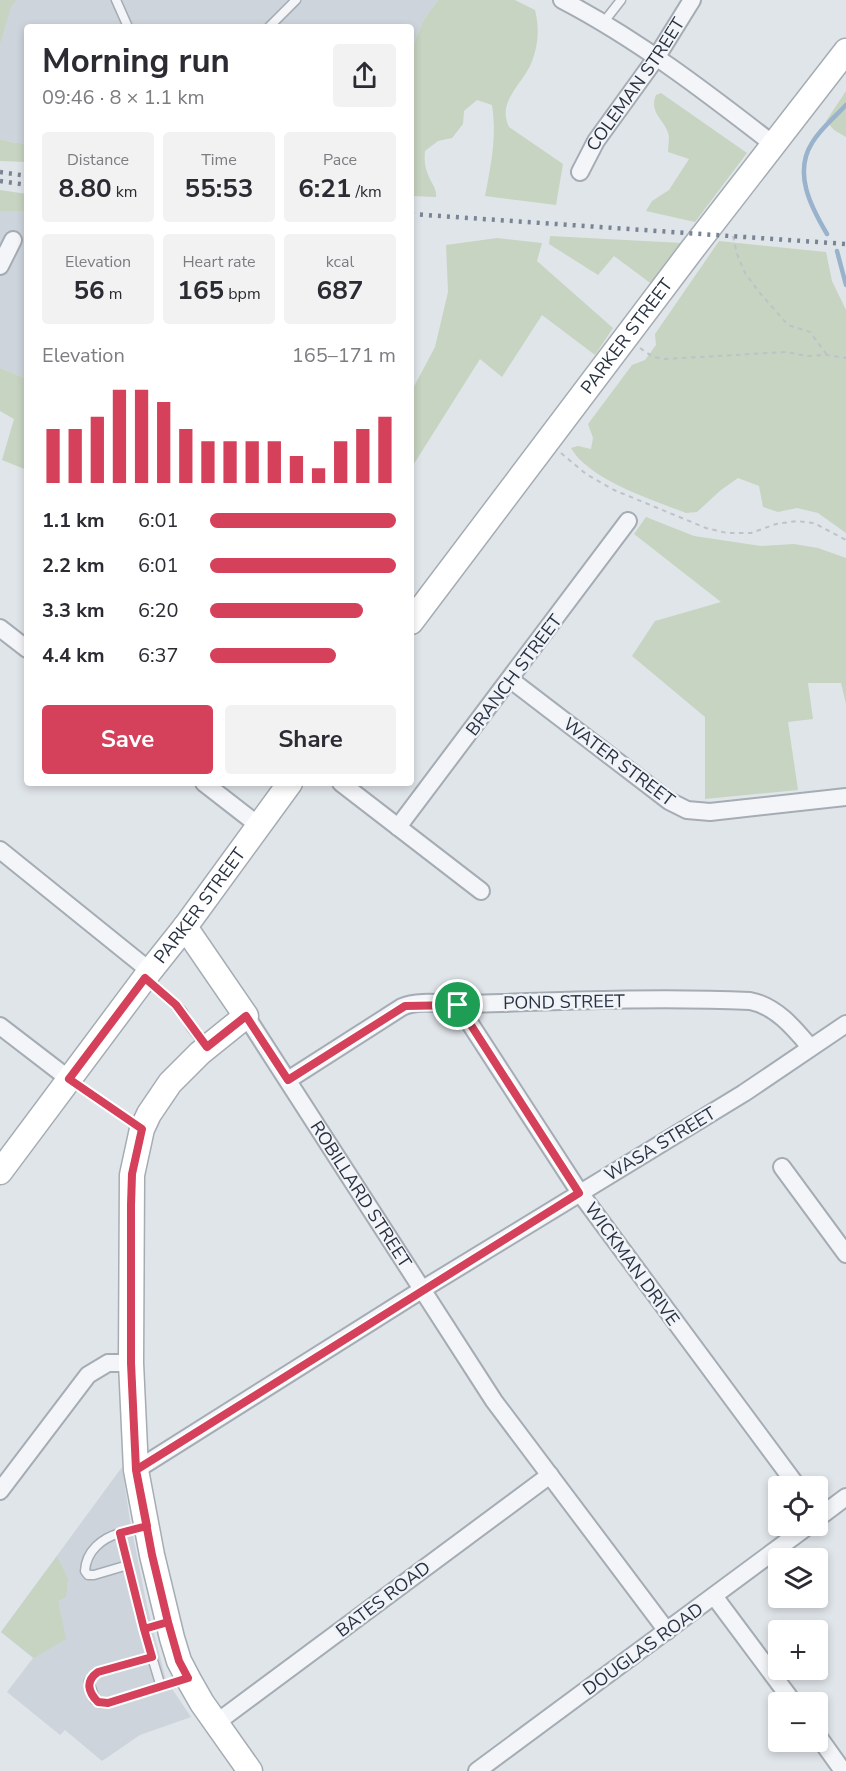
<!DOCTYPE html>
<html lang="en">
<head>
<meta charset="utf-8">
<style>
  body { margin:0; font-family:"Nunito Sans",sans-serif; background:#f2f2f3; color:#2b2b33; height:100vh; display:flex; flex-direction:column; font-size:22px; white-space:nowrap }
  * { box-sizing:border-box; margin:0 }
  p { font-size:20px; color:#7c7c81 }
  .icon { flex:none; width:33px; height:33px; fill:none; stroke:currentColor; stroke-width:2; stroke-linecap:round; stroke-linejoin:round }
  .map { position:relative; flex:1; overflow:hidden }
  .side { position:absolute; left:24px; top:24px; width:390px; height:762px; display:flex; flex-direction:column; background:#fff; border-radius:6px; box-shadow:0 3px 9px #0003 }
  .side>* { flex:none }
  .tools { position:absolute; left:768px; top:1476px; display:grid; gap:12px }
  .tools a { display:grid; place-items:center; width:60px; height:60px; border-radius:6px; background:#fff; box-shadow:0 3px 9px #0003; font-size:30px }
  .pin { position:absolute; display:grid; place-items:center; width:51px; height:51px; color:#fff; margin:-26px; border:3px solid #fff; border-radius:50%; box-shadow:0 2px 6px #0007 }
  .round { display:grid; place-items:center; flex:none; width:63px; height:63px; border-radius:6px; background:#f2f2f3 }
  .summary { display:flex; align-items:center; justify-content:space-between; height:102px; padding:0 18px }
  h1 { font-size:33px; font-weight:700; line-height:45px }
  .metrics { display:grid; grid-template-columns:repeat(3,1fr); gap:9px; height:102px; padding:6px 18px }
  .metrics div { display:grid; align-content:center; border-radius:6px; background:#f2f2f3; text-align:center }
  .metrics b { font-size:26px; font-weight:700 }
  .metrics small { font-size:16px; font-weight:400 }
  .metrics p { font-size:16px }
  .chart { height:168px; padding:12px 18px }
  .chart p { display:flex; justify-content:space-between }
  .chart svg { width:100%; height:108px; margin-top:6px; stroke:#d5405a; stroke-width:6 }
  .cta { display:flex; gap:12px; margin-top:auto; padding:12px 18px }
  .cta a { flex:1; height:69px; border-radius:6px; background:#d5405a; color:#fff; font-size:24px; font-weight:700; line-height:69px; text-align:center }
  .cta a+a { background:#f2f2f3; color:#2b2b33 }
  ul { padding:0 18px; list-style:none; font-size:20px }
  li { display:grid; grid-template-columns:96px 72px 1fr; align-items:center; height:45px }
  li i { height:15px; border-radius:8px; background:#d5405a }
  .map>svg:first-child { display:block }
</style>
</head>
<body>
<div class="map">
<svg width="846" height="1771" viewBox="0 0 846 1771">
  <rect width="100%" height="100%" fill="#e0e5ea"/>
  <!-- built -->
  <path fill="#ced4dc" d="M 0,0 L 438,0 L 423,21 L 411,51 L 411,27 L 27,27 L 27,144 L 10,142 L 0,139 Z
    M 0,205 L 16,211 L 27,211 L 27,379 L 0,368 Z
    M 122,1467 L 130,1521 L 147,1606 L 166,1680 L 191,1717 L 140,1735 L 102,1761 L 65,1730 L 60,1735 L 7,1692 L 33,1658 L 1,1632 Z"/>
  <!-- green -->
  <path fill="#c7d4c1" d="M 0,0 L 16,0 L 11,7 L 0,44 Z
    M 438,0 L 515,0 L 535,10 C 540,30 538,48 530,66 C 520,86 497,103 509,127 L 563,164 L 556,205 L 485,196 C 491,165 497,136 492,105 L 477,100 L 464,111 L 463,124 L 452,138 L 438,141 L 425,151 C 424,161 425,168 429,177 C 432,184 437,189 436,197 L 411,196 L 411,51 L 423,21 Z
    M 846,91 L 846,137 L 834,130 L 826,121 Z
    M 661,93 L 747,153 L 695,222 L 646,211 L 652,201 L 669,190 L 689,159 L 668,152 C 668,147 669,141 669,137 C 667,121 648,114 656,95 Z
    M 0,139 L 10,142 L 27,144 L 27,162 L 0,161 Z
    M 0,190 L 27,194 L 27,211 L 0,211 Z
    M 550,236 L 682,243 L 653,285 L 614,256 L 598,275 L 549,244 Z
    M 497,238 L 542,243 L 537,261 L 613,328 L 595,355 L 542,315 L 502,377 L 480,359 L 412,467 L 411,392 L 435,347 L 448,292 L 446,245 Z
    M 719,241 L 826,252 L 832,281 L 846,310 L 846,533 L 818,513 L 797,508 L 778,512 L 763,507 L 759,486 L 738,478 L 721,490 L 697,512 L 686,513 C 653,500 589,480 571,448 L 578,446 L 591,449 L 593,438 L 588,424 L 632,365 L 645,360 L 656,345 L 655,334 Z
    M 0,368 L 27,379 L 27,470 L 2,460 L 14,419 L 0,411 Z
    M 646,517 L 694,536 L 761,546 L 794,544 L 818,548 L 846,558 L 846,704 L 841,683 L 808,683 L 813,719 L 788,722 L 798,790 L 705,799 L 705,717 L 632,656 L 655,621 L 721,602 L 634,534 Z
    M 57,1556 L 68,1579 L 66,1597 L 58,1601 L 66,1639 L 34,1658 L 1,1632 Z"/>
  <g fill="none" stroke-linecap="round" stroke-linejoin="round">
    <!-- stream -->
    <path stroke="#9ab3cc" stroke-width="4.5" d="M 827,234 C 811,207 793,173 812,143 C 820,129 835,117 846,105
      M 837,251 L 846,285"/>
    <defs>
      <path id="lane" d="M 116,0 L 128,27
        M 603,23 L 621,0
        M 269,27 L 296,0
        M 148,980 L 182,1011 L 191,1027 L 206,1046
        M 72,1081 L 140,1128
        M 120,1533 L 146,1527
        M 128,1565 L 94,1575 L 88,1575 L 85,1571 C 86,1551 102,1538 120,1533 L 152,1657
        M 144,1629 L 167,1622
        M 161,1687 L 152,1657 L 97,1672 L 89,1681 L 95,1700 L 101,1703 L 108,1703 L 187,1679"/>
      <g id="street">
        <path d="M 562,0 C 637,39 706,92 773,144"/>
        <path id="s1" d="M 580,172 L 596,141 L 656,58 L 692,0"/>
        <path d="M 0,266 L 13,240"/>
        <path d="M 0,628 L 27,649"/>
        <path d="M 511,680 L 669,801 L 687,810 L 710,812 L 846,797"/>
        <path d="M 204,783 L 258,825"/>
        <path d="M 341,783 L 481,891"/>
        <path d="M 398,827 L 628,521"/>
        <path d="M 0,850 L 150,971"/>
        <path d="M 458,1005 L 580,1193 L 797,1486"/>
        <path id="s2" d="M 246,1016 L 494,1401 L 667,1631"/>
        <path d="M 0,1026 L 69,1079"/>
        <path d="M 288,1080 L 402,1007 C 419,999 451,1005 471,1004 C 564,1001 657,997 750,1001 C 776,1006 794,1028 810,1047"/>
        <path d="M 782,1167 L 846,1254"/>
        <path d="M 136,1470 L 423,1289 L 744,1093 L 846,1024"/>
        <path d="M 0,1491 L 88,1375 L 108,1363 L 131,1363"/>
        <path d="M 818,1518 L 846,1497"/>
        <path d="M 714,1596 L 793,1702"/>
        <path d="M 216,1723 L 550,1475"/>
        <path d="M 818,1736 L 843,1771"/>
        <path d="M 477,1771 L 808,1526"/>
      </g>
      <g id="secondary">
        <path id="s3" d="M 411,622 L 691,251 L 846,51"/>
        <path d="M 185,927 L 246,1016 L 200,1053 L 170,1083 L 149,1114 L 142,1129 L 132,1175 L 131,1363 L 136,1470 L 152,1555 L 172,1638 L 179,1661 L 190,1682 L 202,1703 L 250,1771"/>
        <path id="s4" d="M 0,1172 L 150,971 L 185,927 L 290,783"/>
      </g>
    </defs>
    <!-- lane casing -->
    <use href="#lane" stroke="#a5acb4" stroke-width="11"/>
    <!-- street casing -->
    <use href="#street" stroke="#a5acb4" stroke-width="20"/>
    <!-- secondary casing -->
    <use href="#secondary" stroke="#a5acb4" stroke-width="27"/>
    <!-- path -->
    <path stroke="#bec2c9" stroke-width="2" stroke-dasharray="4.5 4.5" stroke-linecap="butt" d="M 733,236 L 737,254 L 745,273 L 759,292 L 788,325 L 810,332 L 827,355
      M 640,348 L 653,357 L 665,359 L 786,352 L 807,356 L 827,355 L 846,358
      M 561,453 L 586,474 L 614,490 L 706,528 L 727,533 L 751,533 L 776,524 L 797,521 L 814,523 L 846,540"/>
    <!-- lane -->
    <use href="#lane" stroke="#f3f5f8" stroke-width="8"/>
    <!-- street -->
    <use href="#street" stroke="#f3f5f8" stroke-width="16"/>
    <!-- secondary -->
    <use href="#secondary" stroke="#fff" stroke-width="24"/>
    <!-- rail -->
    <path stroke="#798494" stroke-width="4.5" stroke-dasharray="3 6" stroke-linecap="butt" d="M 0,172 L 27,176
      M 0,181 L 27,185
      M 411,214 L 846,244"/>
  </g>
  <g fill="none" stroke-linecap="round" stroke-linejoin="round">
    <defs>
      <path id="route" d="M 458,1005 L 405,1006 L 288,1080 L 246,1016 L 207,1047 L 176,1005 L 145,978 L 69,1079 L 142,1129 L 132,1174 L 131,1205 L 131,1363 L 136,1470 L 152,1555 L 168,1622 L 144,1629 L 152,1657 L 98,1672 C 85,1681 88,1692 98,1702 L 108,1703 L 188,1678 L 179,1661 L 168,1622 L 144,1629 L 120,1533 L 147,1526 L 136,1470 L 579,1193 L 458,1005"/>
    </defs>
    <!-- route casing -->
    <use href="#route" stroke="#fff" stroke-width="12"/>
    <!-- route -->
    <use href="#route" stroke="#d5405a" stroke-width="8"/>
  </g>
  <g text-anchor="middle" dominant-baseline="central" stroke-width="4.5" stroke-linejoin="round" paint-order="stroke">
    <!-- street labels -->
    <g font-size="18" fill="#283242" stroke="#f0f3f7">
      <text stroke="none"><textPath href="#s1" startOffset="104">COLEMAN STREET</textPath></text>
      <text stroke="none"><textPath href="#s3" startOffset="358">PARKER STREET</textPath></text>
      <text transform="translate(514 675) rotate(-53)">BRANCH STREET</text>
      <text transform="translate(619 762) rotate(37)">WATER STREET</text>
      <text stroke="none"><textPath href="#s4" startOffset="333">PARKER STREET</textPath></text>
      <text transform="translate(564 1002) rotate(-1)">POND STREET</text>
      <text transform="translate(660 1144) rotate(-31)">WASA STREET</text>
      <text stroke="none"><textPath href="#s2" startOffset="212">ROBILLARD STREET</textPath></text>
      <text transform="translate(632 1264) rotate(54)">WICKMAN DRIVE</text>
      <text transform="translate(383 1599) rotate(-37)">BATES ROAD</text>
      <text transform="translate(643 1649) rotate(-36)">DOUGLAS ROAD</text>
    </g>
  </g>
</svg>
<div class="tools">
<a><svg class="icon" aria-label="locate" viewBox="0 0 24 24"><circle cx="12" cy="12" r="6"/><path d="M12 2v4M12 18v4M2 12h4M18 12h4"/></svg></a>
<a><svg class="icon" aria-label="layers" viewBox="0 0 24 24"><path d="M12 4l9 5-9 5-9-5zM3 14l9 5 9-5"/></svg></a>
<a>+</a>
<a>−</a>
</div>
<div class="pin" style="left:458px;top:1005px;background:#1e9e55"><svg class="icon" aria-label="arrive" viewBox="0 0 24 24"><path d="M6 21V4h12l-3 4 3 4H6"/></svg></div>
<section class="side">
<div class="summary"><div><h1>Morning run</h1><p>09:46 · 8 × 1.1 km</p></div><a class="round"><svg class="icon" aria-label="share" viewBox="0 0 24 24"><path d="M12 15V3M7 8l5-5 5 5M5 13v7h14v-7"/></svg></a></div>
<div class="metrics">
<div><p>Distance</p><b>8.80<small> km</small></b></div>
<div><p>Time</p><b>55:53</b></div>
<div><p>Pace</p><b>6:21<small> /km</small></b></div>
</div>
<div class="metrics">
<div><p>Elevation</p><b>56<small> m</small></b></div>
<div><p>Heart rate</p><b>165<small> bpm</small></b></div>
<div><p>kcal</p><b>687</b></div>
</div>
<div class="chart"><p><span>Elevation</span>165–171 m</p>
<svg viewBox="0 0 160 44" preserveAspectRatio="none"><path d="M5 44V22M15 44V22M25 44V17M35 44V6M45 44V6M55 44V11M65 44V22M75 44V27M85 44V27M95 44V27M105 44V27M115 44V33M125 44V38M135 44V27M145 44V22M155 44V17"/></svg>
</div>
<ul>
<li><b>1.1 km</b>6:01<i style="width:100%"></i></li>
<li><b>2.2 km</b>6:01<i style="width:100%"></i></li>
<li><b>3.3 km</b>6:20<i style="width:82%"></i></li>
<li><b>4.4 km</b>6:37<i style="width:68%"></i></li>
</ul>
<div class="cta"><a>Save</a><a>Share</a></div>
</section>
</div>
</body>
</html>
